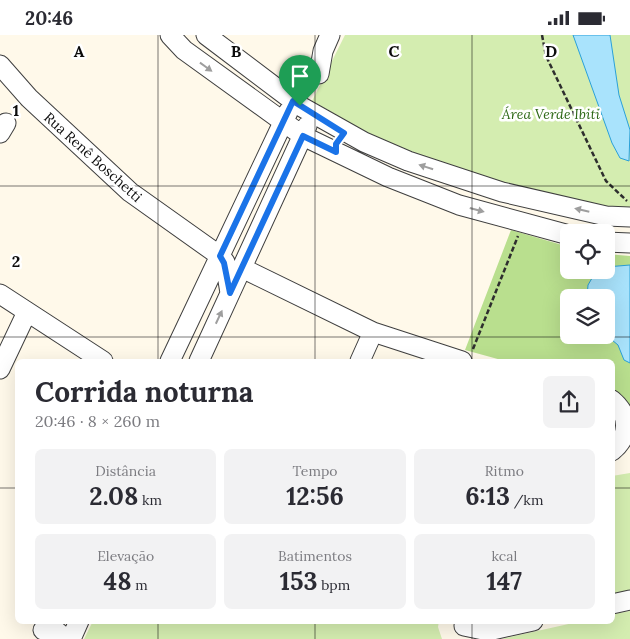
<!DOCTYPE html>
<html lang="pt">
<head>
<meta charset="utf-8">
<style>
  body { margin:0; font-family:Lora,serif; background:#f2f2f3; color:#2b2b33; height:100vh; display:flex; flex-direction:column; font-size:19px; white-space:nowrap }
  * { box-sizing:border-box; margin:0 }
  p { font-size:16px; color:#7c7c81 }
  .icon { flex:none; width:28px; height:28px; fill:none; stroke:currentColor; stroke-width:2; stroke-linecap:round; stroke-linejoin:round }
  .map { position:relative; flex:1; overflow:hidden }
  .details { position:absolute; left:15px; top:324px; width:600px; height:265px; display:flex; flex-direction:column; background:#fff; border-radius:8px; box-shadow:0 5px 20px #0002 }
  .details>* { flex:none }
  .fabs { position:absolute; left:560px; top:189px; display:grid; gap:10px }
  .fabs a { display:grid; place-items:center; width:55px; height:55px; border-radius:8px; background:#fff; box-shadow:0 5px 20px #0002; font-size:25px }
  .pin { position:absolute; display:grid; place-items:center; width:42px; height:42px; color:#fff; margin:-51px -21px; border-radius:50% 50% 50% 0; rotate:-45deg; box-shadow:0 0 5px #0007 }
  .pin .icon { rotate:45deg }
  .round { display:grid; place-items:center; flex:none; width:52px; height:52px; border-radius:8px; background:#f2f2f3 }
  .summary { display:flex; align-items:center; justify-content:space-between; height:85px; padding:0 20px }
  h1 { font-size:28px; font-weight:700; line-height:38px }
  .metrics { display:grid; grid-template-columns:repeat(3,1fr); gap:8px; height:85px; padding:5px 20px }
  .metrics div { display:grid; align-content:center; border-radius:8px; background:#f2f2f3; text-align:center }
  .metrics b { font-size:25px; font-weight:700 }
  .metrics small { font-size:14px; font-weight:400 }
  .metrics p { font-size:14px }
  .status { display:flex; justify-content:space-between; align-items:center; height:35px; padding:0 25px; background:#fff; direction:ltr }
  .status svg { height:14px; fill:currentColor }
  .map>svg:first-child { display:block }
</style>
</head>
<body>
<div class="status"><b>20:46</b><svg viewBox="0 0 49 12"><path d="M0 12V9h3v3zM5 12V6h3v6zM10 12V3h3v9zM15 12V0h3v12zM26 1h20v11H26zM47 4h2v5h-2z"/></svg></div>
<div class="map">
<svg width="630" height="604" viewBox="0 0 630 604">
  <rect width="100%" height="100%" fill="#fff9ea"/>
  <!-- green -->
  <path fill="#d4edb0" d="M 345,0 L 630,0 L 630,178 C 543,158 456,139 375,101 C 353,91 333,77 312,66 Z
    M 630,438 L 630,556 L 612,560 L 612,441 Z
    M 630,576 L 630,604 L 501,604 L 582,586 L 612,586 L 613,579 Z
    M 93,586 L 439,586 L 438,592 L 442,604 L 84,604 Z"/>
  <!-- forest -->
  <path fill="#b9df8e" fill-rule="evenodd" d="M 511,195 L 569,212 L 569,235 L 606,235 L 606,219 L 630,221 L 630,374 L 627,368 L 613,357 L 612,326 L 505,326 L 465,315 ZM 569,262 L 606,262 L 606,300 L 569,300 Z"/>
  <!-- water -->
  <path fill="#a9e3fc" stroke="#2aa0d9" d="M 573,0 L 610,0 L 619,60 L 630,95 L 629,126 L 620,123 L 612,108 Z
    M 630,230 L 630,328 L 624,325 L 618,310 L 606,300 L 606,262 L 587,262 L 588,250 L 595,238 L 606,235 L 606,232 Z"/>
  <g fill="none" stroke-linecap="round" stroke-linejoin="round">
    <defs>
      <path id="minor" d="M 170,0 L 184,15 L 303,101 L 388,142 L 459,170 L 569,200
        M 206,0 L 300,71 L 364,107 L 408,126 L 502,157 L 606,181 L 630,182
        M 0,30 L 29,63 L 130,157 L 220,221 L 225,227 L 230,258
        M 319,39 L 323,16 L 330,0
        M 0,98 L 6,88
        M 606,207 L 630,208
        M 242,233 L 373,297 L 462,326
        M 0,259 L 103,326
        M 170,326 L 288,77
        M 199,326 L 307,91
        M 360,326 L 373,297
        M 0,334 L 27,277
        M 612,365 C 630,380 630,401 612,416
        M 612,569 L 630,565
        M 464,591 L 488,596 L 533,586
        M 43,595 L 54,594 L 66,604
        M 71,604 L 79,586"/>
    </defs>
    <!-- minor casing -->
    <use href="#minor" stroke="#3f3f3f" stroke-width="21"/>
    <!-- path -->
    <path stroke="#2e2e2e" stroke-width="2.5" stroke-dasharray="5 2.5" stroke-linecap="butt" d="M 542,0 L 546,21 L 606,146 L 627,166
      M 473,314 L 518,201"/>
    <!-- minor -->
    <use href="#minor" stroke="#fff" stroke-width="19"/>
  </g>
  <!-- one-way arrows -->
  <defs><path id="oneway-solid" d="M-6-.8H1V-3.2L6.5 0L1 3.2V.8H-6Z" transform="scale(1.25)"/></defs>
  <g fill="#9e9e9e">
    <use href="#oneway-solid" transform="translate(206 32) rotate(36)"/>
    <use href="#oneway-solid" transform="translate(426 132) rotate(-162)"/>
    <use href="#oneway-solid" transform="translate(477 175) rotate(15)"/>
    <use href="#oneway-solid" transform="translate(582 175) rotate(-167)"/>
    <use href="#oneway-solid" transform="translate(219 282) rotate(-65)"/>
  </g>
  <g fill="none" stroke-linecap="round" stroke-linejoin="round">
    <defs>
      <path id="route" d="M 293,66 L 344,98 L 336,109 L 336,117 L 303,101 L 230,258 L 224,228 L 220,221 Z"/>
    </defs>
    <!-- route casing -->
    <use href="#route" stroke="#fff" stroke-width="10"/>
    <!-- route -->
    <use href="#route" stroke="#1a73e8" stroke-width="6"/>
  </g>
  <!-- grid -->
  <path fill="none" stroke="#0c0c0c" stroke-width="1" stroke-opacity="0.55" d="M 158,0 L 158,326M 315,0 L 315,326M 472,0 L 472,326M 0,151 L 630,151M 0,302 L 630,302M 0,453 L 18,453M 612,453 L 630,453M 158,586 L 158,604M 315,586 L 315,604M 472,586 L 472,604"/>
  <g text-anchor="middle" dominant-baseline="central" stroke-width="5" stroke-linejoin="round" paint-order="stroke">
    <!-- park labels -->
    <g font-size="14" font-style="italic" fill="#2e6917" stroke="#fff">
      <text x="551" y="79">Área Verde Ibiti</text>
    </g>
    <!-- street labels -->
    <g font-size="14" fill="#0c0c0c" stroke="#fff">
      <text transform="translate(93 122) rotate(42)">Rua Renê Boschetti</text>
    </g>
  </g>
  <g font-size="16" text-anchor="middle" font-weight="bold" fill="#0c0c0c" stroke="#fff" stroke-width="5" stroke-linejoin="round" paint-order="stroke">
    <text x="79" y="22">A</text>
    <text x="236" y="22">B</text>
    <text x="394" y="22">C</text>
    <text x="551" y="22">D</text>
    <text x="16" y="81">1</text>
    <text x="16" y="232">2</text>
  </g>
</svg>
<div class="fabs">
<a><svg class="icon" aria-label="locate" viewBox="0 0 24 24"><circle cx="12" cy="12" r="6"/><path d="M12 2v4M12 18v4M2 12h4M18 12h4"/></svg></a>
<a><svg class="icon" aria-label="layers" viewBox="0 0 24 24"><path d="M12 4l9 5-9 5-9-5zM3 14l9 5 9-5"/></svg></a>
</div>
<div class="pin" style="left:300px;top:71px;background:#1e9e55"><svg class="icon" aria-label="arrive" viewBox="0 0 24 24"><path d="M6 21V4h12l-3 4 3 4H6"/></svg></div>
<section class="details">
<div class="summary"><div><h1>Corrida noturna</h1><p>20:46 · 8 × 260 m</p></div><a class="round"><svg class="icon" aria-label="share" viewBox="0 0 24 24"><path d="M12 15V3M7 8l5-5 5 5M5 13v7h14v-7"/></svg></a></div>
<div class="metrics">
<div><p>Distância</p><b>2.08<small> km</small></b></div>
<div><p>Tempo</p><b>12:56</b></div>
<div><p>Ritmo</p><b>6:13<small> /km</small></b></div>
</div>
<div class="metrics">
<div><p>Elevação</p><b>48<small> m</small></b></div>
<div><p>Batimentos</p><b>153<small> bpm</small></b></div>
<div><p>kcal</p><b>147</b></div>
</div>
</section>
</div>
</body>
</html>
